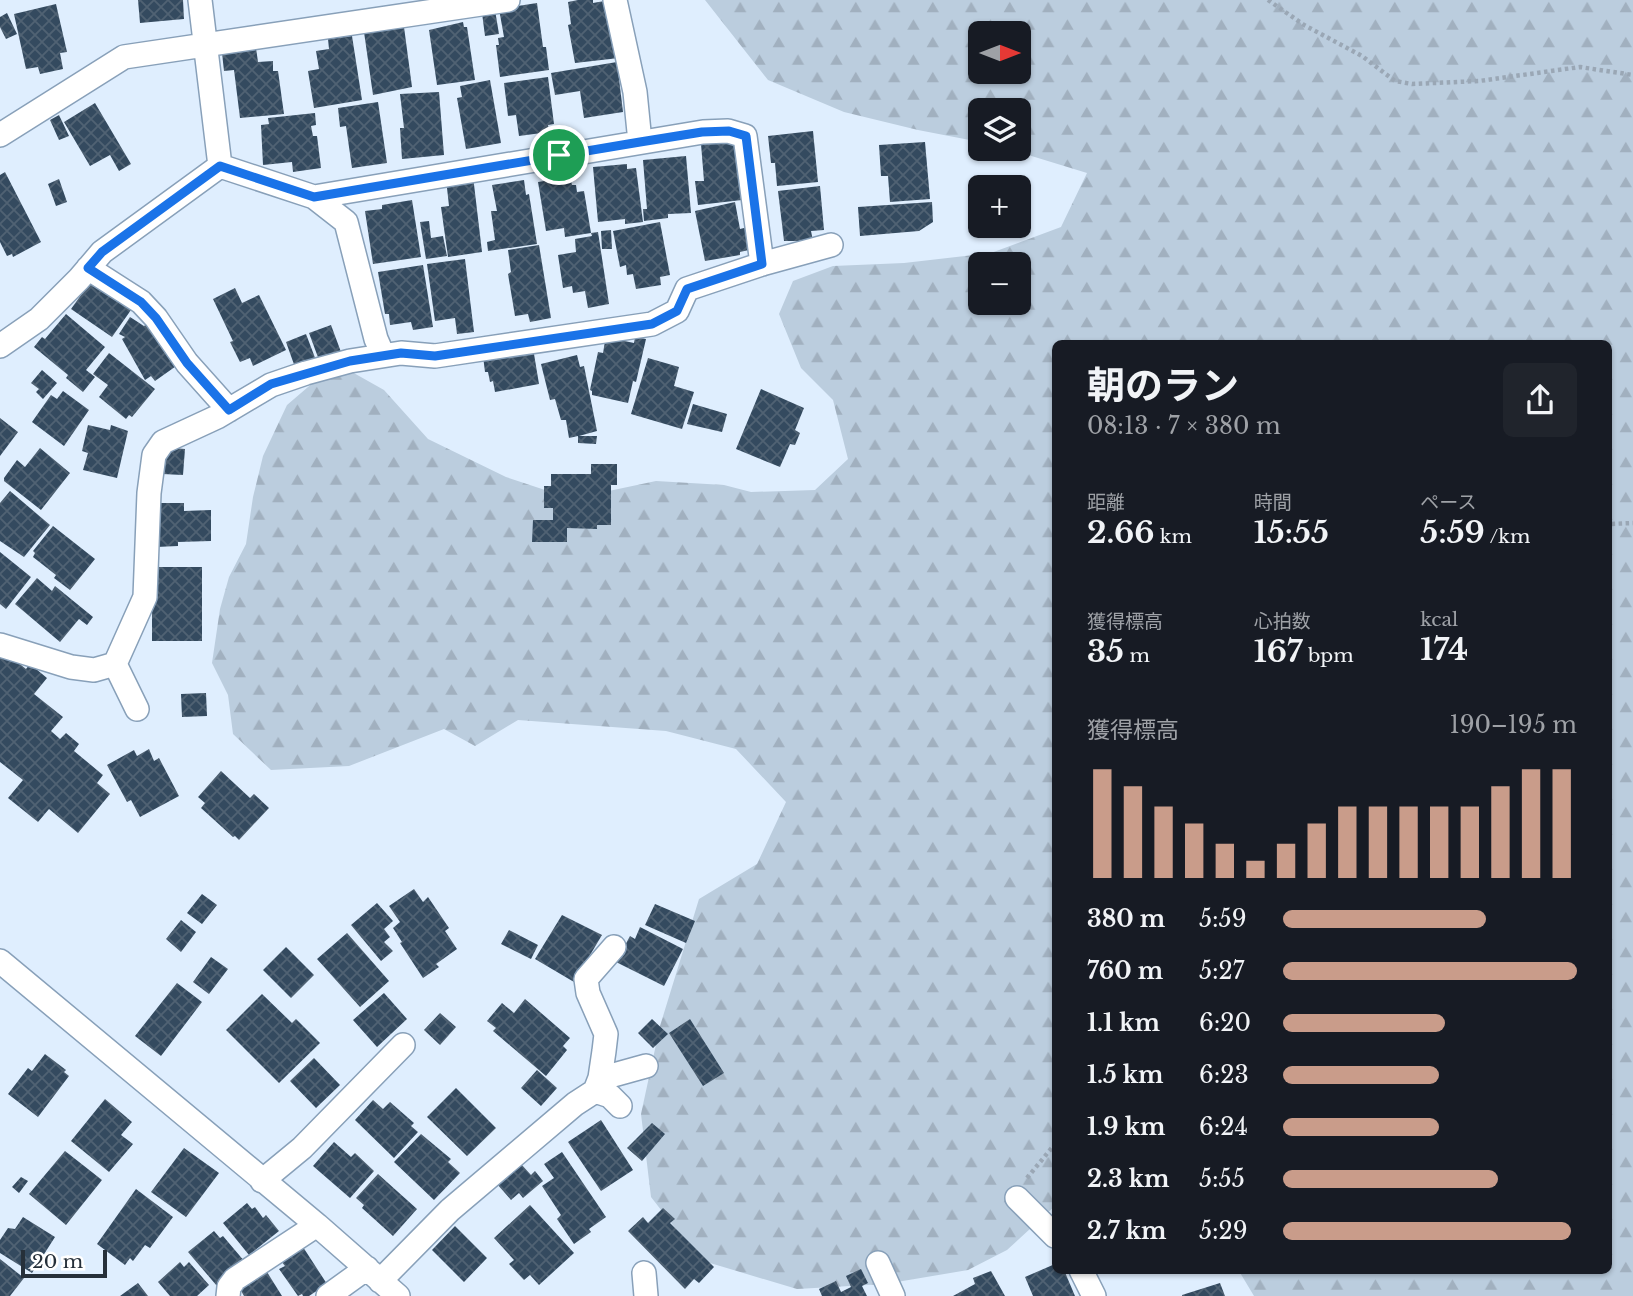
<!DOCTYPE html>
<html lang="ja">
<head>
<meta charset="utf-8">
<style>
  body { margin:0; font-family:"Libre Baskerville","Noto Sans JP",serif; background:#20242c; color:#f1f3f6; height:100vh; display:flex; flex-direction:column; font-size:26px; white-space:nowrap }
  * { box-sizing:border-box; margin:0 }
  p { font-size:23px; color:#9ea1a6 }
  .icon { flex:none; width:38px; height:38px; fill:none; stroke:currentColor; stroke-width:2; stroke-linecap:round; stroke-linejoin:round }
  .map { position:relative; flex:1; overflow:hidden }
  .details { position:absolute; left:1052px; top:340px; width:560px; height:934px; display:flex; flex-direction:column; background:#171b24; border-radius:10px; box-shadow:0 2px 5px #0004 }
  .details>* { flex:none }
  .needle { width:46px; rotate:90deg }
  .tools { position:absolute; left:968px; top:21px; display:grid; gap:14px }
  .tools a { display:grid; place-items:center; width:63px; height:63px; border-radius:10px; background:#171b24; box-shadow:0 2px 5px #0004; font-size:35px }
  .scale { position:absolute; left:21px; bottom:18px; width:86px; box-sizing:border-box; padding-left:7px; border:4px solid #26303a; border-top:0; font-size:19px; line-height:24px; white-space:nowrap; color:#26303a; -webkit-text-stroke:5px #fff; paint-order:stroke }
  .pin { position:absolute; display:grid; place-items:center; width:60px; height:60px; color:#fff; margin:-30px; border:4px solid #fff; border-radius:50%; box-shadow:0 2px 7px #0007 }
  .round { display:grid; place-items:center; flex:none; width:74px; height:74px; border-radius:10px; background:#20242c }
  .summary { display:flex; align-items:center; justify-content:space-between; height:119px; padding:0 35px }
  h1 { font-size:38px; font-weight:700; line-height:52px }
  .figures { display:grid; grid-template-columns:repeat(3,1fr); gap:10px; height:119px; padding:7px 35px }
  .figures div { display:grid; align-content:center }
  .figures b { font-size:30px; font-weight:700 }
  .figures small { font-size:19px; font-weight:400 }
  .figures p { font-size:19px }
  .chart { height:196px; padding:14px 35px }
  .chart p { display:flex; justify-content:space-between }
  .chart svg { width:100%; height:126px; margin-top:7px; stroke:#c99c8a; stroke-width:6 }
  ul { padding:0 35px; list-style:none; font-size:23px }
  li { display:grid; grid-template-columns:112px 84px 1fr; align-items:center; height:52px }
  li i { height:18px; border-radius:9px; background:#c99c8a }
  .map>svg:first-child { display:block }
</style>
</head>
<body>
<div class="map">
<svg width="1633" height="1296" viewBox="0 0 1633 1296">
  <defs>
    <pattern id="forest-firs" width="22" height="20" patternUnits="userSpaceOnUse" patternTransform="scale(1.75)"><rect width="22" height="20" fill="#bbcdde"/><path d="M5 1l3.5 6h-7zM16 11l3.5 6h-7z" fill="#a1b0bf"/></pattern>
    <pattern id="building-cross-hatch" width="8" height="8" patternUnits="userSpaceOnUse" patternTransform="scale(1.75)"><rect width="8" height="8" fill="#344a5f"/><path d="M0 0l8 8M0 8l8-8" fill="none" stroke="#506273"/></pattern>
  </defs>
  <rect width="100%" height="100%" fill="#dfeefe"/>
  <!-- forest -->
  <path fill="url(#forest-firs)" fill-rule="evenodd" d="M 705,0 L 1633,0 L 1633,1296 L 1254,1296 L 1239,1271 L 1608,1270 L 1608,343 L 1055,343 L 1055,1206 L 1007,1250 L 968,1270 L 885,1284 L 797,1289 L 700,1260 L 651,1197 L 641,1114 L 660,1026 L 699,899 L 757,864 L 786,802 L 736,749 L 666,731 L 518,720 L 475,746 L 444,729 L 349,766 L 271,770 L 233,734 L 228,695 L 212,663 L 220,609 L 229,577 L 246,544 L 253,497 L 263,456 L 287,405 L 336,363 L 384,390 L 428,439 L 506,477 L 545,490 L 604,492 L 656,481 L 724,485 L 751,492 L 815,490 L 848,459 L 833,400 L 801,368 L 779,314 L 793,281 L 833,266 L 904,263 L 991,253 L 1061,227 L 1087,173 L 1009,149 L 1018,149 L 1018,110 L 980,110 L 980,142 L 918,130 L 844,112 L 768,80 ZM 980,33 L 1018,33 L 1018,72 L 980,72 ZM 980,264 L 1018,264 L 1018,303 L 980,303 Z"/>
  <!-- building -->
  <path fill="url(#building-cross-hatch)" d="M 138,0 L 183,0 L 184,19 L 140,23 Z
    M 578,0 L 593,0 L 593,3 L 610,0 L 619,58 L 575,63 L 568,25 L 571,24 L 568,2 Z
    M 537,3 L 543,47 L 546,47 L 549,70 L 500,77 L 496,45 L 499,45 L 498,38 L 504,37 L 499,9 Z
    M 56,4 L 67,52 L 60,53 L 63,69 L 40,74 L 38,67 L 26,69 L 14,14 Z
    M 495,10 L 499,34 L 485,36 L 482,13 Z
    M 7,13 L 17,34 L 6,39 L 0,27 L 0,17 Z
    M 463,22 L 464,27 L 467,27 L 475,80 L 437,85 L 429,30 Z
    M 404,27 L 412,87 L 373,95 L 364,32 Z
    M 352,36 L 362,100 L 314,108 L 308,71 L 319,69 L 316,51 L 329,49 L 328,39 Z
    M 256,48 L 258,62 L 273,61 L 273,71 L 278,71 L 284,114 L 240,118 L 234,70 L 224,71 L 222,53 Z
    M 617,62 L 623,112 L 584,118 L 580,91 L 555,95 L 551,73 Z
    M 548,77 L 554,124 L 548,125 L 549,132 L 519,136 L 516,115 L 508,116 L 504,83 Z
    M 490,80 L 501,143 L 466,149 L 457,98 L 462,97 L 460,86 Z
    M 439,92 L 444,155 L 402,159 L 400,128 L 404,128 L 400,94 Z
    M 378,102 L 387,163 L 352,168 L 346,126 L 340,127 L 338,108 Z
    M 95,103 L 131,164 L 119,171 L 110,155 L 90,166 L 64,122 Z
    M 315,113 L 316,125 L 311,126 L 313,136 L 317,136 L 321,168 L 293,172 L 292,162 L 263,165 L 261,125 L 269,124 L 268,118 Z
    M 59,115 L 69,136 L 59,140 L 50,120 Z
    M 813,131 L 818,182 L 777,186 L 775,163 L 771,163 L 768,136 Z
    M 736,141 L 742,200 L 698,205 L 695,181 L 704,181 L 701,144 Z
    M 925,142 L 930,199 L 890,202 L 888,176 L 881,176 L 879,145 Z
    M 686,156 L 691,213 L 668,214 L 668,218 L 644,221 L 643,209 L 647,209 L 643,160 Z
    M 627,164 L 627,169 L 636,168 L 643,222 L 625,224 L 625,219 L 598,222 L 593,167 Z
    M 5,172 L 41,242 L 13,257 L 12,254 L 7,256 L 0,242 L 0,175 Z
    M 473,176 L 482,252 L 448,257 L 441,207 L 449,206 L 446,179 Z
    M 570,177 L 572,185 L 576,185 L 577,192 L 584,191 L 591,233 L 565,237 L 564,228 L 546,231 L 538,182 Z
    M 59,179 L 67,202 L 56,206 L 48,184 Z
    M 524,180 L 526,195 L 529,194 L 537,244 L 488,251 L 487,242 L 495,240 L 491,211 L 497,211 L 492,185 Z
    M 820,186 L 824,230 L 811,231 L 813,241 L 784,241 L 778,191 Z
    M 412,200 L 421,257 L 373,264 L 365,211 L 382,209 L 382,205 Z
    M 735,202 L 740,229 L 748,227 L 753,249 L 740,252 L 740,255 L 705,261 L 695,211 Z
    M 932,202 L 933,222 L 919,231 L 860,236 L 858,207 Z
    M 429,221 L 431,238 L 443,236 L 447,256 L 426,259 L 420,222 Z
    M 660,222 L 670,275 L 660,277 L 661,285 L 636,289 L 633,274 L 627,275 L 626,265 L 620,267 L 613,231 Z
    M 611,230 L 612,249 L 602,249 L 601,231 Z
    M 598,232 L 609,304 L 588,308 L 585,291 L 573,293 L 572,286 L 563,288 L 558,255 L 576,252 L 575,239 L 592,236 L 591,233 Z
    M 539,245 L 551,318 L 530,322 L 528,314 L 515,316 L 508,274 L 511,272 L 508,250 Z
    M 465,259 L 474,332 L 457,334 L 455,318 L 435,321 L 427,264 Z
    M 423,265 L 433,327 L 413,330 L 411,322 L 390,325 L 389,314 L 385,314 L 378,272 Z
    M 91,281 L 131,310 L 112,337 L 71,309 Z
    M 235,288 L 242,303 L 259,295 L 286,350 L 253,366 L 250,358 L 240,362 L 230,342 L 233,341 L 213,299 Z
    M 66,314 L 105,347 L 86,370 L 95,377 L 83,392 L 66,378 L 68,375 L 34,347 L 42,337 L 45,339 Z
    M 130,317 L 144,326 L 150,322 L 179,364 L 155,381 L 151,376 L 145,380 L 122,339 L 125,337 L 119,334 Z
    M 331,325 L 341,352 L 319,360 L 309,333 Z
    M 306,334 L 317,363 L 296,370 L 286,342 Z
    M 635,337 L 646,339 L 636,382 L 633,381 L 628,403 L 592,395 L 592,391 L 590,390 L 598,352 L 603,353 L 605,341 L 610,338 L 634,343 Z
    M 533,348 L 539,384 L 495,392 L 493,381 L 490,382 L 488,372 L 485,372 L 483,356 Z
    M 109,353 L 155,389 L 132,417 L 129,415 L 126,419 L 99,397 L 108,385 L 93,374 Z
    M 577,355 L 580,367 L 584,366 L 597,431 L 579,436 L 597,436 L 596,444 L 578,443 L 578,436 L 569,438 L 566,420 L 561,420 L 555,399 L 550,400 L 541,364 Z
    M 648,358 L 679,367 L 674,386 L 694,392 L 682,429 L 631,414 Z
    M 42,370 L 57,383 L 43,399 L 36,392 L 39,389 L 31,383 Z
    M 761,389 L 804,408 L 795,430 L 800,433 L 795,445 L 790,444 L 780,467 L 736,449 Z
    M 63,391 L 89,410 L 64,446 L 32,422 L 51,395 L 57,399 Z
    M 693,404 L 727,414 L 722,432 L 687,424 Z
    M 0,418 L 18,432 L 0,456 Z
    M 88,425 L 110,430 L 111,425 L 128,431 L 117,478 L 83,470 L 88,453 L 82,451 Z
    M 163,447 L 185,449 L 183,475 L 162,474 Z
    M 40,448 L 70,473 L 41,510 L 4,481 L 4,478 L 17,460 L 25,467 Z
    M 591,464 L 617,464 L 617,485 L 611,485 L 611,525 L 597,525 L 597,529 L 567,528 L 567,542 L 532,542 L 533,520 L 553,520 L 553,508 L 544,508 L 544,486 L 551,486 L 551,474 L 591,474 Z
    M 10,491 L 50,525 L 24,557 L 0,541 L 0,503 Z
    M 161,503 L 184,503 L 184,511 L 211,510 L 211,541 L 178,542 L 178,546 L 156,547 L 156,511 L 161,511 Z
    M 53,526 L 95,559 L 70,590 L 54,578 L 56,575 L 33,557 L 35,553 L 33,551 Z
    M 0,552 L 31,577 L 6,609 L 0,604 Z
    M 156,567 L 202,567 L 202,641 L 152,641 L 152,594 Z
    M 37,578 L 52,591 L 55,586 L 93,617 L 87,625 L 79,619 L 60,642 L 15,604 Z
    M 0,648 L 26,669 L 30,664 L 47,678 L 34,694 L 63,717 L 51,731 L 60,739 L 66,733 L 79,744 L 74,751 L 103,775 L 97,783 L 110,794 L 78,833 L 49,809 L 38,822 L 8,798 L 23,780 L 0,762 Z
    M 206,693 L 207,716 L 182,717 L 181,694 Z
    M 149,749 L 154,761 L 159,758 L 179,796 L 140,817 L 131,800 L 127,802 L 107,765 L 134,750 L 137,756 Z
    M 221,771 L 250,798 L 254,794 L 269,808 L 239,840 L 235,836 L 233,837 L 201,808 L 205,803 L 198,797 Z
    M 414,889 L 423,902 L 428,897 L 449,928 L 445,931 L 457,949 L 436,964 L 439,967 L 423,978 L 400,943 L 402,942 L 393,928 L 400,922 L 389,906 Z
    M 202,894 L 217,905 L 202,924 L 187,913 Z
    M 377,903 L 393,921 L 384,929 L 390,937 L 384,942 L 393,951 L 381,961 L 351,925 Z
    M 655,904 L 695,921 L 686,943 L 645,925 Z
    M 562,915 L 602,935 L 574,982 L 535,959 Z
    M 181,920 L 196,932 L 181,952 L 166,939 Z
    M 640,927 L 683,949 L 664,986 L 616,962 L 630,936 L 635,939 Z
    M 509,930 L 538,945 L 531,959 L 501,944 Z
    M 347,933 L 389,981 L 360,1007 L 317,959 Z
    M 286,947 L 314,975 L 291,998 L 263,970 Z
    M 211,957 L 228,969 L 209,994 L 193,982 Z
    M 177,983 L 202,1002 L 161,1056 L 135,1036 Z
    M 384,993 L 407,1019 L 377,1047 L 353,1020 Z
    M 262,994 L 292,1023 L 296,1019 L 320,1043 L 279,1083 L 226,1030 Z
    M 525,999 L 570,1038 L 563,1046 L 567,1050 L 546,1076 L 493,1031 L 496,1028 L 487,1021 L 502,1003 L 514,1013 Z
    M 440,1013 L 456,1027 L 440,1045 L 424,1030 Z
    M 652,1019 L 668,1034 L 653,1048 L 638,1033 Z
    M 690,1019 L 724,1073 L 703,1086 L 669,1033 Z
    M 45,1054 L 66,1070 L 64,1072 L 69,1076 L 38,1117 L 8,1094 L 28,1068 L 32,1071 Z
    M 314,1058 L 340,1085 L 316,1108 L 290,1081 Z
    M 537,1070 L 557,1088 L 541,1106 L 521,1088 Z
    M 456,1088 L 496,1128 L 467,1156 L 427,1117 Z
    M 105,1099 L 132,1122 L 121,1135 L 133,1144 L 109,1172 L 71,1141 Z
    M 373,1100 L 383,1109 L 390,1102 L 414,1123 L 411,1126 L 418,1132 L 394,1158 L 355,1120 Z
    M 601,1120 L 633,1170 L 601,1191 L 568,1142 Z
    M 652,1123 L 665,1134 L 642,1161 L 627,1148 Z
    M 421,1134 L 451,1159 L 448,1162 L 460,1173 L 434,1200 L 394,1162 Z
    M 334,1142 L 351,1157 L 355,1153 L 374,1171 L 350,1198 L 313,1166 Z
    M 184,1148 L 219,1173 L 186,1217 L 151,1192 Z
    M 65,1151 L 102,1180 L 66,1225 L 29,1194 Z
    M 562,1152 L 606,1217 L 589,1229 L 591,1232 L 574,1244 L 557,1219 L 561,1215 L 542,1186 L 554,1178 L 544,1164 Z
    M 521,1164 L 531,1175 L 535,1171 L 543,1181 L 523,1198 L 519,1193 L 511,1200 L 497,1184 Z
    M 378,1174 L 417,1209 L 393,1236 L 362,1208 L 364,1205 L 356,1198 Z
    M 21,1177 L 28,1181 L 19,1193 L 12,1187 Z
    M 136,1189 L 173,1217 L 150,1248 L 145,1245 L 133,1261 L 130,1258 L 125,1265 L 97,1244 Z
    M 247,1203 L 252,1209 L 255,1207 L 263,1218 L 266,1215 L 279,1231 L 249,1255 L 223,1223 Z
    M 530,1205 L 574,1253 L 539,1285 L 530,1275 L 524,1280 L 509,1264 L 514,1260 L 494,1238 Z
    M 663,1208 L 675,1219 L 670,1223 L 714,1267 L 699,1283 L 694,1279 L 685,1289 L 628,1231 L 643,1217 L 648,1223 Z
    M 23,1217 L 55,1237 L 32,1273 L 0,1253 L 0,1240 L 8,1228 L 15,1229 Z
    M 455,1226 L 487,1258 L 464,1282 L 432,1250 Z
    M 214,1231 L 220,1238 L 223,1236 L 245,1262 L 217,1286 L 188,1252 Z
    M 303,1247 L 327,1284 L 309,1296 L 303,1296 L 302,1294 L 298,1296 L 279,1269 L 285,1266 L 281,1261 Z
    M 0,1259 L 24,1278 L 10,1296 L 0,1296 Z
    M 180,1262 L 184,1267 L 189,1262 L 209,1285 L 197,1296 L 170,1296 L 158,1282 Z
    M 1055,1264 L 1055,1270 L 1064,1270 L 1075,1296 L 1033,1296 L 1025,1277 Z
    M 861,1269 L 868,1283 L 862,1286 L 867,1296 L 822,1296 L 819,1289 L 836,1281 L 841,1292 L 851,1287 L 846,1276 Z
    M 991,1271 L 1005,1296 L 953,1296 L 975,1284 L 973,1278 Z
    M 267,1272 L 282,1296 L 244,1296 L 240,1289 Z
    M 138,1283 L 148,1296 L 120,1296 Z
    M 1220,1283 L 1225,1296 L 1182,1296 L 1182,1295 Z"/>
  <g fill="none" stroke-linecap="round" stroke-linejoin="round">
    <defs>
      <path id="street" d="M 200,0 L 220,166
        M 615,0 L 635,92 L 640,142
        M 0,135 L 124,57 L 508,0
        M 314,197 L 346,222 L 376,339 L 383,355
        M 88,268 L 141,302 L 156,318 L 187,363 L 229,410
        M 0,346 L 39,319 L 79,279 L 102,252 L 220,166 L 314,197 L 703,132 L 728,131 L 745,136 L 762,264
        M 0,645 L 71,667 L 94,670 L 115,664 L 145,597 L 149,493 L 154,455 L 163,442 L 217,417 L 271,385 L 306,373 L 350,361 L 401,353 L 435,356 L 652,324 L 677,311 L 687,289 L 762,264 L 831,245
        M 115,664 L 137,709
        M 0,961 L 317,1225 L 398,1296
        M 620,1106 L 610,1096 L 595,1091 L 610,1076 L 646,1066
        M 262,1181 L 302,1148 L 403,1045
        M 1017,1198 L 1055,1236
        M 878,1263 L 893,1296
        M 1081,1270 L 1094,1296
        M 644,1273 L 646,1296
        M 380,1281 L 450,1210 L 575,1104 L 595,1091 L 600,1078 L 604,1051 L 606,1034 L 588,993 L 586,979 L 614,947
        M 228,1296 L 229,1287 L 235,1279 L 317,1225
        M 328,1296 L 367,1268"/>
    </defs>
    <!-- street casing -->
    <use href="#street" stroke="#88a0b9" stroke-width="26"/>
    <!-- path -->
    <path stroke="#9aa7b5" stroke-width="4.5" stroke-dasharray="3.5 3.5" stroke-linecap="butt" d="M 1268,0 L 1304,25 L 1362,56 L 1395,81 L 1412,84 L 1479,81 L 1580,67 L 1633,75
      M 1608,529 L 1610,524 L 1633,523
      M 1027,1178 L 1055,1144"/>
    <!-- street -->
    <use href="#street" stroke="#fff" stroke-width="23"/>
  </g>
  <g fill="none" stroke-linecap="round" stroke-linejoin="round">
    <defs>
      <path id="route" d="M 729,131 L 746,136 L 762,264 L 687,289 L 677,311 L 652,324 L 435,356 L 401,353 L 350,361 L 271,384 L 229,410 L 187,363 L 156,318 L 141,302 L 88,268 L 102,252 L 220,166 L 314,197 L 640,142 L 702,132 Z"/>
    </defs>
    <!-- route casing -->
    <use href="#route" stroke="#fff" stroke-width="14"/>
    <!-- route -->
    <use href="#route" stroke="#1a73e8" stroke-width="9"/>
  </g>
</svg>
<div class="tools">
<a><svg class="needle" viewBox="-14 -14 28 28"><path d="M0-13l5 13h-10z" fill="#e53935"/><path d="M0 13l5-13h-10z" fill="#9ea1a6"/></svg></a>
<a><svg class="icon" aria-label="layers" viewBox="0 0 24 24"><path d="M12 4l9 5-9 5-9-5zM3 14l9 5 9-5"/></svg></a>
<a>+</a>
<a>−</a>
</div>
<div class="scale">20 m</div>
<div class="pin" style="left:559px;top:155px;background:#1e9e55"><svg class="icon" aria-label="arrive" viewBox="0 0 24 24"><path d="M6 21V4h12l-3 4 3 4H6"/></svg></div>
<section class="details">
<div class="summary"><div><h1>朝のラン</h1><p>08:13 · 7 × 380 m</p></div><a class="round"><svg class="icon" aria-label="share" viewBox="0 0 24 24"><path d="M12 15V3M7 8l5-5 5 5M5 13v7h14v-7"/></svg></a></div>
<div class="figures">
<div><p>距離</p><b>2.66<small> km</small></b></div>
<div><p>時間</p><b>15:55</b></div>
<div><p>ペース</p><b>5:59<small> /km</small></b></div>
</div>
<div class="figures">
<div><p>獲得標高</p><b>35<small> m</small></b></div>
<div><p>心拍数</p><b>167<small> bpm</small></b></div>
<div><p>kcal</p><b>174</b></div>
</div>
<div class="chart"><p><span>獲得標高</span>190–195 m</p>
<svg viewBox="0 0 160 44" preserveAspectRatio="none"><path d="M5 44V6M15 44V12M25 44V19M35 44V25M45 44V32M55 44V38M65 44V32M75 44V25M85 44V19M95 44V19M105 44V19M115 44V19M125 44V19M135 44V12M145 44V6M155 44V6"/></svg>
</div>
<ul>
<li><b>380 m</b>5:59<i style="width:69%"></i></li>
<li><b>760 m</b>5:27<i style="width:100%"></i></li>
<li><b>1.1 km</b>6:20<i style="width:55%"></i></li>
<li><b>1.5 km</b>6:23<i style="width:53%"></i></li>
<li><b>1.9 km</b>6:24<i style="width:53%"></i></li>
<li><b>2.3 km</b>5:55<i style="width:73%"></i></li>
<li><b>2.7 km</b>5:29<i style="width:98%"></i></li>
</ul>
</section>
</div>
</body>
</html>
